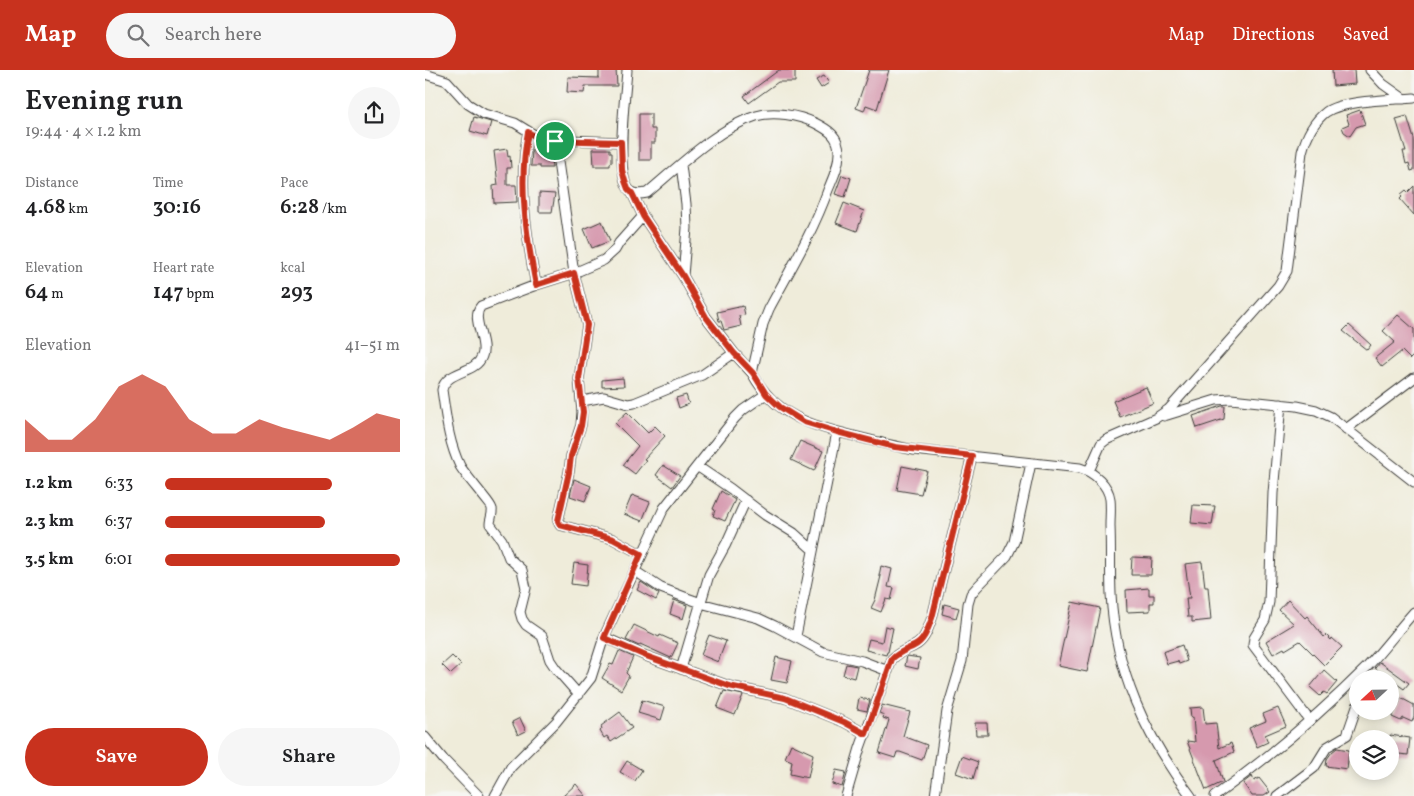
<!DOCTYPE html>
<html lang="en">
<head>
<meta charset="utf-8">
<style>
  body { margin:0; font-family:Vollkorn,serif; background:#f6f6f6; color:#202124; height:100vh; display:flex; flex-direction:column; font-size:19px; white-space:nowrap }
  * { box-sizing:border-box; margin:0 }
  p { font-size:16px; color:#757577 }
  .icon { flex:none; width:28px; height:28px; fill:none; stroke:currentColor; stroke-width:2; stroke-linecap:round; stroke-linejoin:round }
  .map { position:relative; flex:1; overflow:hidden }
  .sheet { display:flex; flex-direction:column; background:#fff; width:425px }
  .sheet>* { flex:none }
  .needle { width:32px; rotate:248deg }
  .fabs { position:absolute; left:924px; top:600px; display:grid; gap:10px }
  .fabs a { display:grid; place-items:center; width:50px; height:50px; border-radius:50%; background:#fff; box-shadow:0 2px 12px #0003; font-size:25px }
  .pin { position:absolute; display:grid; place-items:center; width:42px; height:42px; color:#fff; margin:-21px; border:2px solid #fff; border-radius:50%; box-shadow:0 1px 5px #0007 }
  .round { display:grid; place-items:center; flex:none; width:52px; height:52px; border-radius:26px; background:#f6f6f6 }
  .overview { display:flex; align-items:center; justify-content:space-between; height:85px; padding:0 25px }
  h1 { font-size:28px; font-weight:600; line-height:38px }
  .stats { display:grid; grid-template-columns:repeat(3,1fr); gap:8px; height:85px; padding:5px 25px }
  .stats div { display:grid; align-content:center }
  .stats b { font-size:21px; font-weight:600 }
  .stats small { font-size:14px; font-weight:400 }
  .stats p { font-size:14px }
  .chart { height:140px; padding:10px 25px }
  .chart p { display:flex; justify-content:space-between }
  .chart svg { width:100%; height:90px; margin-top:5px; fill:#c8321e; opacity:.7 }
  .primary-button { display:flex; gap:10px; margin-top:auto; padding:10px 25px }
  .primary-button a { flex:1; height:58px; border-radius:30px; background:#c8321e; color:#fff; font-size:20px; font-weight:600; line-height:58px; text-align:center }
  .primary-button a+a { background:#f6f6f6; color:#202124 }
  ul { padding:0 25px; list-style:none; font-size:16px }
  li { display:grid; grid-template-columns:80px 60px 1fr; align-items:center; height:38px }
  li i { height:12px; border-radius:6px; background:#c8321e }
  header { display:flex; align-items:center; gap:30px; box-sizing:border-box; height:70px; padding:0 25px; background:#c8321e; color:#fff }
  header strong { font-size:24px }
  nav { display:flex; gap:28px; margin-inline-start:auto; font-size:18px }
  .search { width:350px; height:45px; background:#f6f6f6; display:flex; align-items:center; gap:12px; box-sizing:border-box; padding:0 18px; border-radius:28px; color:#757577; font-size:19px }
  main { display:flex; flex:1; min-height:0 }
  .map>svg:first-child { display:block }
</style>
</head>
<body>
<header>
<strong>Map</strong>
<div class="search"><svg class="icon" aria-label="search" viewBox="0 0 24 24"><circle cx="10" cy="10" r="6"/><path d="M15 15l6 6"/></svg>Search here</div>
<nav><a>Map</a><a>Directions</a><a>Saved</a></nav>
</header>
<main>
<section class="sheet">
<div class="overview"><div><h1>Evening run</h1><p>19:44 · 4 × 1.2 km</p></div><a class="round"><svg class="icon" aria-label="share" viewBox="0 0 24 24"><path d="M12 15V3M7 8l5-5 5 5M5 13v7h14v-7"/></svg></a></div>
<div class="stats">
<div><p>Distance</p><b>4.68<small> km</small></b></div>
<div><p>Time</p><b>30:16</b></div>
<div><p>Pace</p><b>6:28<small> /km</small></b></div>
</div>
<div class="stats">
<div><p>Elevation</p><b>64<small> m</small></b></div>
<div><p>Heart rate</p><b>147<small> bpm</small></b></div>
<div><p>kcal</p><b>293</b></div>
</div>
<div class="chart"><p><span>Elevation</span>41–51 m</p>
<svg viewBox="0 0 160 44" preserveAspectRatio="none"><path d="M0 44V28L10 38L20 38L30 28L40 12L50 6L60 12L70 28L80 35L90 35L100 28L110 32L120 35L130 38L140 32L150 25L160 28V44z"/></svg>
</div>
<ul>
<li><b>1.2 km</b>6:33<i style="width:71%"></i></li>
<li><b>2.3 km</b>6:37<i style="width:68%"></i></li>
<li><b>3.5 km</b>6:01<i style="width:100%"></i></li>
</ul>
<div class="primary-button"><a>Save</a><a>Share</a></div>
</section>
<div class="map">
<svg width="989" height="726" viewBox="0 0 989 726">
  <rect width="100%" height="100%" fill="#f6f6f2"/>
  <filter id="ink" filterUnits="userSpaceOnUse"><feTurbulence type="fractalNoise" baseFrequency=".02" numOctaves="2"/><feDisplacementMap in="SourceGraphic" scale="10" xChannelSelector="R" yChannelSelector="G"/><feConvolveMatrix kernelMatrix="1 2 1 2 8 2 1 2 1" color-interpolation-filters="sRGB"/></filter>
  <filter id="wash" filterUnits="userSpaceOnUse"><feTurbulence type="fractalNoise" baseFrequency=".0096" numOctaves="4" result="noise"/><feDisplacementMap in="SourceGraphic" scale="20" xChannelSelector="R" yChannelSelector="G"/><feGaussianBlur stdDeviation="1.12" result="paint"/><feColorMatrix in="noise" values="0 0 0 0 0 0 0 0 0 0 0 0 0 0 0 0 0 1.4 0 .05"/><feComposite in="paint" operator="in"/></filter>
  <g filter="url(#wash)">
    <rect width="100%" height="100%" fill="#efecda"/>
    <g id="blocks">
      <!-- building -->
      <path fill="#d699ae" d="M 174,0 L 191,0 L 192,16 L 160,16 L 159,23 L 142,22 L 143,7 L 174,8 Z
        M 354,0 L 370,0 L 370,12 L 353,12 L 324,33 L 319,26 Z
        M 444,0 L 464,0 L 452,39 L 441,35 L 439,41 L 431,38 Z
        M 907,0 L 929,0 L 930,14 L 908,16 Z
        M 399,6 L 404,13 L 396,18 L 391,10 Z
        M 935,40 L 940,54 L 931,57 L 925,66 L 919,62 L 917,57 L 924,54 L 921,45 Z
        M 214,44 L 226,44 L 226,59 L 230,59 L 230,73 L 226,73 L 226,90 L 214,90 Z
        M 982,46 L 989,69 L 989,100 L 986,101 L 984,93 L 981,94 L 978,81 L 981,81 L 971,49 Z
        M 49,47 L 66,52 L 62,66 L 45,61 Z
        M 114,77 L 125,77 L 127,98 L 115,98 L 115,96 L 106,96 L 107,80 L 114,80 Z
        M 82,79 L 83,87 L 85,86 L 86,98 L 82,98 L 82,115 L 91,115 L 92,132 L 69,133 L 68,116 L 73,115 L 69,81 Z
        M 168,79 L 185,79 L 185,82 L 187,82 L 187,92 L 185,93 L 185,96 L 169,96 Z
        M 417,105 L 426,108 L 420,127 L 410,124 Z
        M 989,116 L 989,145 L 975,129 L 977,127 L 975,125 L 981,120 L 983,122 Z
        M 114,123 L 130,124 L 127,142 L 114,142 Z
        M 419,133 L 439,141 L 432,161 L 411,153 Z
        M 177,151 L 185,171 L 167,178 L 159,159 Z
        M 318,236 L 320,245 L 314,246 L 316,256 L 299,260 L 296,251 L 294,251 L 292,242 Z
        M 973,245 L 989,259 L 989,285 L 985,289 L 977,281 L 957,297 L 950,288 L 970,272 L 958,261 Z
        M 924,255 L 946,275 L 942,280 L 918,261 Z
        M 198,308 L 199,316 L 177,317 L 177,310 Z
        M 721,317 L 728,333 L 695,347 L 688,331 Z
        M 261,325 L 264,334 L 254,338 L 251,328 Z
        M 797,336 L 800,336 L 799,349 L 772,358 L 768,346 Z
        M 202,342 L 223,363 L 230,356 L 240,366 L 219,389 L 221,390 L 210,404 L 198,395 L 213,376 L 190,353 Z
        M 375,371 L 398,381 L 389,401 L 366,390 Z
        M 238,395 L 255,406 L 247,417 L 231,405 Z
        M 477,396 L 502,401 L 496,424 L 472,420 Z
        M 149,409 L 166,416 L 160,431 L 145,426 Z
        M 296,421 L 310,430 L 300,451 L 288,446 L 290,440 L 288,439 Z
        M 207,425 L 225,432 L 217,451 L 199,444 Z
        M 768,435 L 790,436 L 787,455 L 766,453 Z
        M 707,487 L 727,488 L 726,505 L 706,505 Z
        M 777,492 L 780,517 L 783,517 L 786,550 L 767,552 L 767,547 L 763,547 L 761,528 L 765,528 L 760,494 Z
        M 149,493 L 163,495 L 161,516 L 146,514 Z
        M 456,496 L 467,499 L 463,517 L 469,518 L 466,530 L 461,529 L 456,542 L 446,538 L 450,530 L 456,506 L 454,506 Z
        M 216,512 L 234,524 L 231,530 L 212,520 Z
        M 724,518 L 724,525 L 729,525 L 729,533 L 725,533 L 725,541 L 702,542 L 701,520 Z
        M 249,530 L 262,535 L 258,549 L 245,544 Z
        M 863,530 L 880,548 L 882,546 L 899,567 L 901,565 L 906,570 L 907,568 L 917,577 L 899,595 L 875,571 L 860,580 L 859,578 L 848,584 L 841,571 L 869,554 L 854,540 Z
        M 647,532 L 675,538 L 662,602 L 633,596 Z
        M 519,534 L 534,538 L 531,548 L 517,544 Z
        M 209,555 L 234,567 L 235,565 L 253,573 L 246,588 L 215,574 L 214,576 L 201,570 Z
        M 460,556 L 468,558 L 463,582 L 462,582 L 461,585 L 441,580 L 444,569 L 457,572 Z
        M 284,565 L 301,571 L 293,592 L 276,585 Z
        M 757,575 L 762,591 L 754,594 L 753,591 L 742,594 L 738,582 Z
        M 194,581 L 208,587 L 201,603 L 204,606 L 196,620 L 177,608 L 185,594 L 188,595 Z
        M 27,586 L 36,595 L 26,604 L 17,595 Z
        M 482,586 L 495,588 L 493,599 L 480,596 Z
        M 351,587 L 367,591 L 362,613 L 346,610 Z
        M 955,592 L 984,613 L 979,619 L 950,598 Z
        M 421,594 L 432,596 L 429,608 L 418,605 Z
        M 899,600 L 912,612 L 902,624 L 899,622 L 895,626 L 885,617 Z
        M 299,621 L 318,625 L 310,645 L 292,638 Z
        M 434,628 L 445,630 L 442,641 L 432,639 Z
        M 976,628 L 989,635 L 989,647 L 987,652 L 978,648 L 976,651 L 967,647 Z
        M 217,630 L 240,637 L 236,650 L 213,643 Z
        M 457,635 L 485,642 L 478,666 L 502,675 L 497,690 L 475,682 L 472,682 L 470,688 L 454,683 L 464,650 L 458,648 L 459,645 L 454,643 Z
        M 778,637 L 780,654 L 791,653 L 794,678 L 806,673 L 809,682 L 791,690 L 798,712 L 781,720 L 762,671 L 770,672 L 768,647 L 766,648 L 765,638 Z
        M 853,638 L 861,656 L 840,665 L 843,672 L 832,677 L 824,658 L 841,651 L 838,644 Z
        M 195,642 L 207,658 L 186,672 L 182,666 L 179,668 L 175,661 L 177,659 L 176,656 Z
        M 95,648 L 101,661 L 93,665 L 87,652 Z
        M 550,653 L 562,653 L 563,665 L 551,665 Z
        M 965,665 L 985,668 L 983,685 L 965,683 Z
        M 366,674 L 388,684 L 383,708 L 365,704 L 367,691 L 360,688 Z
        M 912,678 L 924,680 L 922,699 L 901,696 L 902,689 L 907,682 Z
        M 537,686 L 553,692 L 548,709 L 531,703 Z
        M 202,691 L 217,700 L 210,711 L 195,702 Z
        M 411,700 L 421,702 L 417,717 L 407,714 Z
        M 827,706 L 829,711 L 834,708 L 845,722 L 839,726 L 827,726 L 818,713 Z
        M 151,714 L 161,726 L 138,726 Z"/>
    </g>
  </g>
  <g filter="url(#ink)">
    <use href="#blocks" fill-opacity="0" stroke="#3c3b38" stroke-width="1"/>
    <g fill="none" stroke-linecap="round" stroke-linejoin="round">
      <defs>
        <path id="street" d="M 202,0 C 201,21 188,112 207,122 C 212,125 217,124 222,123 C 253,97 293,58 331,46 C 349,41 373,45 390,53 C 404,60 414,66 414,83 C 414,96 408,108 403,120 C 388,162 365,200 344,239 L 338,254 L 327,303 C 350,346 385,355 429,366 C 449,371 469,376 489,380 L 655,398 C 669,402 683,415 685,429 C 686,438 685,447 685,456 C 686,479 685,502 686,524 C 690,601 720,666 766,726
          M 945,0 L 958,14 L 979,29
          M 0,4 L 22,11 L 43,34 L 59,44 L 90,53 L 116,69 L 196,72
          M 103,62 C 93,114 101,164 111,215
          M 130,71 L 149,203 L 111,215 L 56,236 C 45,248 63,272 57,286 C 51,304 21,300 17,320 C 21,346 23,371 35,396 C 40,405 67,435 67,439 C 68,444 65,449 65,454 L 77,470 L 84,488 L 97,500 L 101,518 L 95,542 L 97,549 L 101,555 L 117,566 L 125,590 L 131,599 L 154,625
          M 256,95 L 261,134 L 262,158 L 258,206
          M 207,123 L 218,146 L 194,173 L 190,180 L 179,190 L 149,203 L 162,255 L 154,309 L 157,342 L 156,355 L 146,386 L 144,402 L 133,451 L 135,455 L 188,469 L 216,484
          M 218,146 L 258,206 L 281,247 L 309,283 L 327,303
          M 157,331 L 179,327 L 203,334 L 209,333 L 277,305 L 309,283
          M 856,334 L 848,423 L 844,532 L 840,550 L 829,568 L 828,575 L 885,651
          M 739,346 L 791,330 L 806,329 L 872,336 L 891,340 L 906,347 L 989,412
          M 921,359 L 989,308
          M 272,396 L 306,419 L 340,445 L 369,463 L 388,480
          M 664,401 L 676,374 L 681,370 L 731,348 L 744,339 L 853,216 L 862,201 L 877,82 C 881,67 888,52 901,42 C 918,30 967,30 989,28
          M 210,501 L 236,518 L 262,528 L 279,534 L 333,548 L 350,556 L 398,582 L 437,591 L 463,601
          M 371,566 L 412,362
          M 179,567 L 221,586 L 304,616 L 360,628 L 419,652 L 441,664
          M 256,599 L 284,505 L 301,474 L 321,430
          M 0,667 L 19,690 L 54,726
          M 70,726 L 86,697 L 131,652 L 166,608 L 179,567 L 239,438 L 310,348 L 318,340 L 341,324
          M 421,726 L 435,678 L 467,589 C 474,582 481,580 489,576 C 500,571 503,558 507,548 L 547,386
          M 510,726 L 522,641 L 537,591 L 543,534 L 546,524 L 552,517 L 582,486 L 589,472 L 606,393
          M 790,726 C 844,687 895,644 942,597 C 958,580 973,560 989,542
          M 852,726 L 889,698 L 902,677 L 922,665 L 932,636"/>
      </defs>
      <!-- street casing -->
      <use href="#street" stroke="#3c3b38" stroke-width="11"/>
      <!-- street -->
      <use href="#street" stroke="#fff" stroke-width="9"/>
    </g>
  </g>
  <g fill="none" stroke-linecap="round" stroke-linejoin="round" filter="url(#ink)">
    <defs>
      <path id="route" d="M 103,62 L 111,67 L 121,70 L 196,72 L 197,100 L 200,111 L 203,119 L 207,123 L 218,146 L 258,206 L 281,247 L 309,283 L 328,303 L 341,324 L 355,337 L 379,352 L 412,362 L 470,377 L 547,386 L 507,548 C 503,558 500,571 489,576 C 481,580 474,582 467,589 L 441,664 L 419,652 L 360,628 L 304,616 L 221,586 L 179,568 L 216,484 L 188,469 L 135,455 L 133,451 L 144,402 L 146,386 L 156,356 L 158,342 L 154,309 L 162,255 L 149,203 L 111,215 C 101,164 93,114 103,62 Z"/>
    </defs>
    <!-- route casing -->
    <use href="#route" stroke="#fff" stroke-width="10"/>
    <!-- route -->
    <use href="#route" stroke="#c8321e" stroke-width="6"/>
  </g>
</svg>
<div class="fabs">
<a><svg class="needle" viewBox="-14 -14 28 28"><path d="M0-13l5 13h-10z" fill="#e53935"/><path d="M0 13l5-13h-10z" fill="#757577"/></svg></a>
<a><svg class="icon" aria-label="layers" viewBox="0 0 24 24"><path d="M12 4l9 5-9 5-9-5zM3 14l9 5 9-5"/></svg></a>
</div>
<div class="pin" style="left:130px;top:71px;background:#1e9e55"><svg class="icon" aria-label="arrive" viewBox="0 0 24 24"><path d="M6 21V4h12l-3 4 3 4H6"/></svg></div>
</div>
</main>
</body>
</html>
